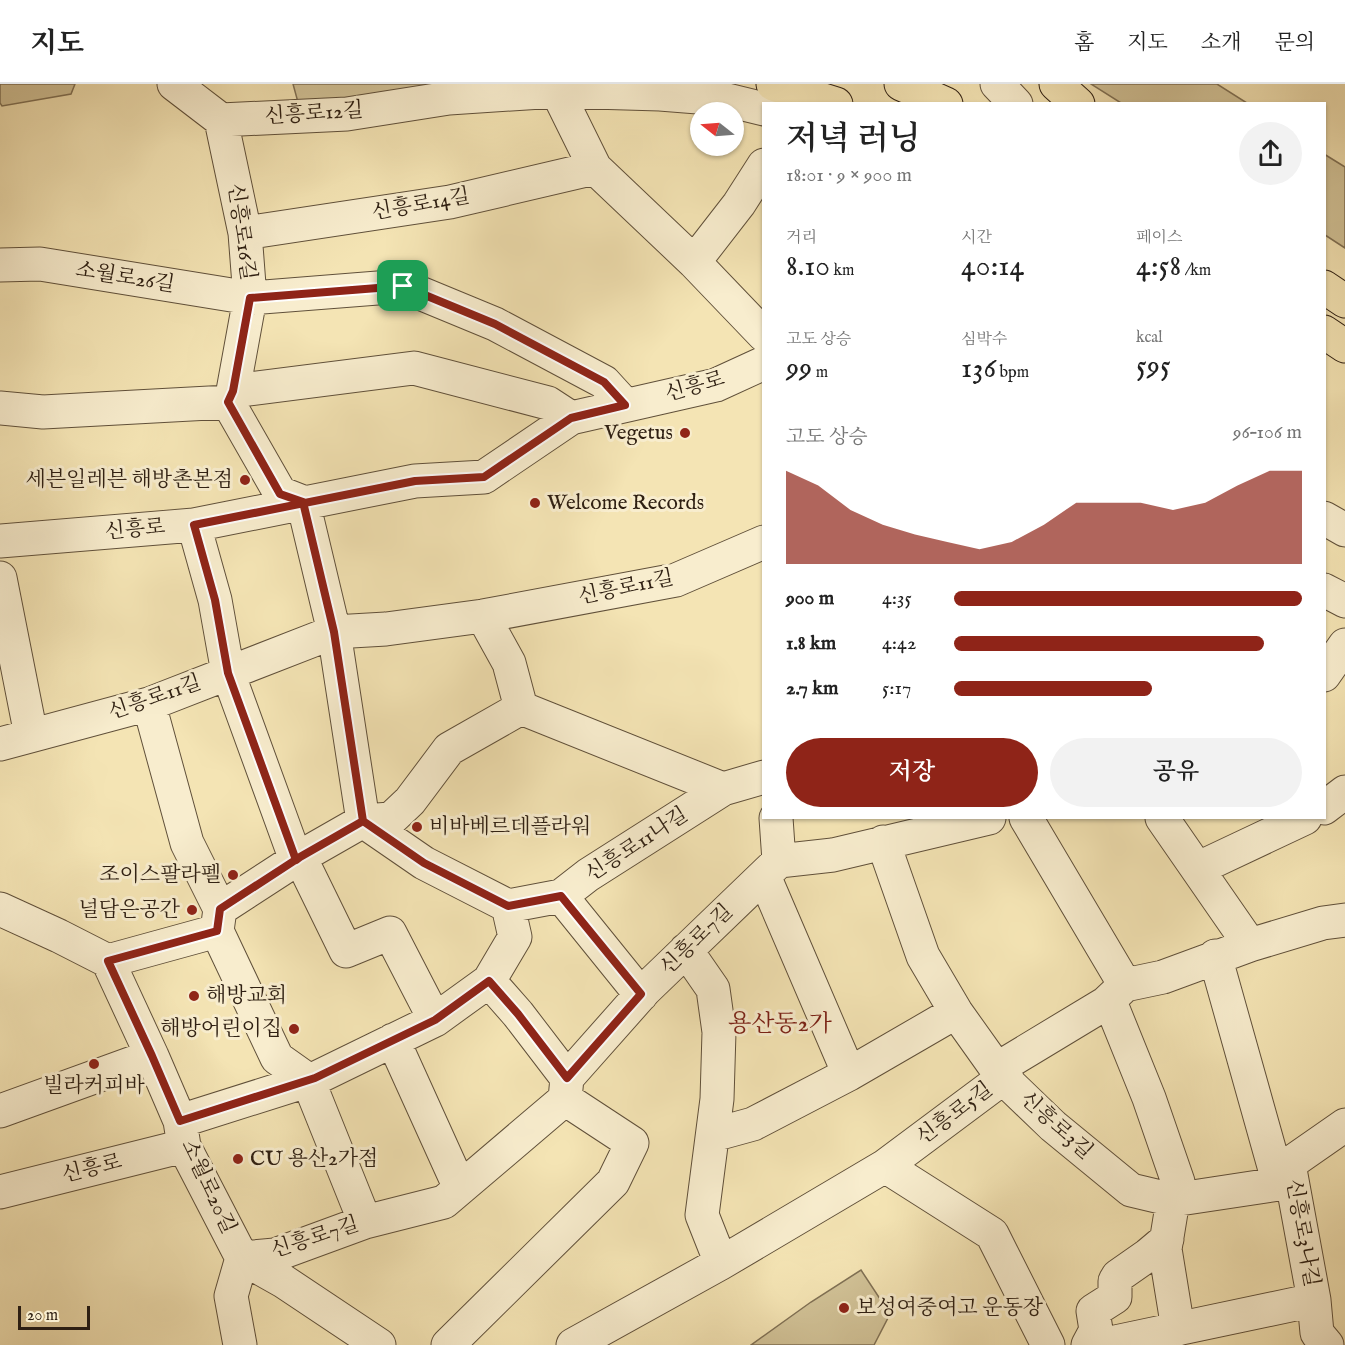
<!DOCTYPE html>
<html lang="ko">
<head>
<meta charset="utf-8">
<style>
  body { margin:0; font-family:"IM FELL English","Noto Serif KR",serif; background:#f2f2f2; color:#222; height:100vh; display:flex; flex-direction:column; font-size:22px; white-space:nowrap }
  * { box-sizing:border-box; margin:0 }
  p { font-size:20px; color:#767676 }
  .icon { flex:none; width:33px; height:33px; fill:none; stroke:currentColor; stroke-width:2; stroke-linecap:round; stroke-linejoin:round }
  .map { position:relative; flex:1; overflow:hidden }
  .side { position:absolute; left:762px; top:18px; width:564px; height:717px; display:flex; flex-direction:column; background:#fff; border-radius:0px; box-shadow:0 2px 4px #0004 }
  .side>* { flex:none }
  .needle { width:39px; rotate:287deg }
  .controls { position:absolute; left:690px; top:18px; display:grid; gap:12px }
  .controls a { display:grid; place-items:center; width:54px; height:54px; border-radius:50%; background:#fff; box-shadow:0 2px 4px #0004; font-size:30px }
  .scale { position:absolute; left:18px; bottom:15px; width:72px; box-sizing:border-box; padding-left:6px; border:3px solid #2e1f12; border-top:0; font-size:16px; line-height:21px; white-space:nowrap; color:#2e1f12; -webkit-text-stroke:4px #f8edce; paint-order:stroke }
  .pin { position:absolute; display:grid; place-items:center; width:51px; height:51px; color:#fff; margin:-26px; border-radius:12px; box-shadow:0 3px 9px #0006 }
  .round { display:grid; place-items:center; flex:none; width:63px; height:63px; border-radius:32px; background:#f2f2f2 }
  .head { display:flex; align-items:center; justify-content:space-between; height:102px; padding:0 24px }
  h1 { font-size:33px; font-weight:600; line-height:45px }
  .figures { display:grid; grid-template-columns:repeat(3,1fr); gap:9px; height:102px; padding:6px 24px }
  .figures div { display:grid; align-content:center }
  .figures b { font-size:30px; font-weight:600 }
  .figures small { font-size:16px; font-weight:400 }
  .figures p { font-size:16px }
  .chart { height:168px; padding:12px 24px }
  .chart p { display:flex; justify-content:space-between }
  .chart svg { width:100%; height:108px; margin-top:6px; fill:#8f2418; opacity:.7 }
  .action { display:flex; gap:12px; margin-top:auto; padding:12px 24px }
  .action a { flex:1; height:69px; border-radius:36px; background:#8f2418; color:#fff; font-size:24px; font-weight:600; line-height:69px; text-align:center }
  .action a+a { background:#f2f2f2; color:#222 }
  ul { padding:0 24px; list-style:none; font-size:20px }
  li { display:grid; grid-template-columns:96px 72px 1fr; align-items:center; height:45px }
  li i { height:15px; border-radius:8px; background:#8f2418 }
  header { display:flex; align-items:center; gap:36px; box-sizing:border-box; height:84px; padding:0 30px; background:#fff; border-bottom:2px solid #e0e0e0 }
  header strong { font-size:28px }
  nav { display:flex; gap:33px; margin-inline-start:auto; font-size:21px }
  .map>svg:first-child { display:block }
</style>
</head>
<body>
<header>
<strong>지도</strong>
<nav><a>홈</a><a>지도</a><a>소개</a><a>문의</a></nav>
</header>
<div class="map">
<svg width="1345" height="1261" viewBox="0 0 1345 1261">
  <rect width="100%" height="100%" fill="#f4e4b4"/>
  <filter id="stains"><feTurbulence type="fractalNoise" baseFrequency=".00333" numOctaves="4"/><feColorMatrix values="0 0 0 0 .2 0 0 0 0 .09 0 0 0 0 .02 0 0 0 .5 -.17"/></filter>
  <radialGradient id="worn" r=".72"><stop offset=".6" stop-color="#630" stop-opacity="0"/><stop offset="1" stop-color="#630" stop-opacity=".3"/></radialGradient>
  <!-- green -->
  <path fill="#d2c398" stroke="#807155" stroke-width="1.5" d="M 0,0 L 75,0 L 71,10 L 2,22 L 0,19 Z
    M 293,0 L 535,0 L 299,22 Z
    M 1091,0 L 1217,0 L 1247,19 L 1121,19 Z
    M 1324,70 L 1345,83 L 1345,164 L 1325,151 Z
    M 861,1186 L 890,1230 L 874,1261 L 751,1261 L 811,1218 Z"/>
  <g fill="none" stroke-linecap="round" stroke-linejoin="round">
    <defs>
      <path id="minor" d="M 174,0 L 221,36 L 245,149 L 250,214 L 233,307 L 228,318 L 280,409 L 303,418
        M 997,0 L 1016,20
        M 557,7 L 595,84 L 694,178 L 764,251
        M 221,36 L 347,30 L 449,14 L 557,7 L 660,10 L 723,15 L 764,25
        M 245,149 L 450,118 L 595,84
        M 694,178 L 739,120 L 764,81
        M 0,181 L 40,180 L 250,214 L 403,202 L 495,240 L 604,298 L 625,321
        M 233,307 L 414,284 L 548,319 L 571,334
        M 0,324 L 43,328 L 228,318
        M 303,418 L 334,548 L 363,737 L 424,779 L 508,822
        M 1324,434 L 1345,446
        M 194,441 L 215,516 L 228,589 L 296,776
        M 0,457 L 194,441 L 415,397 L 484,393 L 571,334 L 716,301 L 764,279
        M 0,494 L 31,651
        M 1324,506 L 1345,517
        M 483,532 L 509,579 L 521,624
        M 1324,591 L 1345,561
        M 149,620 L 187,759 L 220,825
        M 0,660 L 149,620 L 334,548 L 386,545 L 483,532 L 676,496 L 764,458
        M 1324,724 L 1345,708
        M 776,734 L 779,777
        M 1026,734 L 1125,901
        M 1162,734 L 1250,861
        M 883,758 L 923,872 L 956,928 L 1003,994 L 1053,1042 L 1131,1106 L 1173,1116 L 1279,1100 L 1289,1080 L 1345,1041
        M 300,773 L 346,867 L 390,849 L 435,936
        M 1199,784 L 1305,734
        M 561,812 L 641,911
        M 0,825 L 59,852 L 108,877 L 152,972 L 180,1037 L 184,1062 L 242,1174 L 283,1197 L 379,1261
        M 217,847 L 277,974 L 308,996 L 365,1138
        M 686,866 L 713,905 L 719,948 L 717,1015 L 702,1131 L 721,1179
        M 1215,872 L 1279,1100
        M 108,877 L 217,847 L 220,825 L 300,773 L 363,737 L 391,735 L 410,717 L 449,665 L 521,624 L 723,705
        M 489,897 L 518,930 L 567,994
        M 1106,919 L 1113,925 L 1149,1014 L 1178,1098 L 1173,1116 L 1165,1165 L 1178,1245
        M 393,956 L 460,1104
        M 849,990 L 956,928
        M 0,1027 L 152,972
        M 180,1037 L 316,994 L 435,936 L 489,897 L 515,853 L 508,822 L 561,812 L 588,791 L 723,705 L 764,693
        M 713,1051 L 753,1040 L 849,990 L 764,792
        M 885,1082 L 992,1150 L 1048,1261
        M 0,1108 L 184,1062
        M 1314,1216 L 1317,1249 L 1327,1261
        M 240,1261 L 231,1212 L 242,1174 L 275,1171 L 365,1138 L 444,1118 L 565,1015 L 567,994 L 645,906 L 779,777 L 833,771 L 989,734
        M 448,1261 L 613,1098 L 632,1059 L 565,1015
        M 573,1261 L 721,1179 L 885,1082 L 1003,994 L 1010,977 L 1106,919 L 1125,901 L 1163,893 L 1250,861 L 1323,839 L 1345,836
        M 1088,1261 L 1096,1246 L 1093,1227 L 1115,1213 L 1115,1197 L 1118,1192 L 1148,1171 L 1167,1155
        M 1101,1261 L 1314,1216 L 1289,1080"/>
      <path id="major" d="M 773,0 L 836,20
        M 901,0 L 946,20
        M 1056,0 L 1078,20
        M 1324,203 L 1345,217
        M 1324,248 L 1345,262"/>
    </defs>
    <!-- minor casing -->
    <use href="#minor" stroke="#60503a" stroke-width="35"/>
    <!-- major casing -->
    <use href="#major" stroke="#2e1f12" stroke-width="35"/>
    <!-- minor -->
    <use href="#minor" stroke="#f8edce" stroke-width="33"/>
    <!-- major -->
    <use href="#major" stroke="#f4e4b4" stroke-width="33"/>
  </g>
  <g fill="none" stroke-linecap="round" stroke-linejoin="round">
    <defs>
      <path id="route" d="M 403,202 L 250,214 L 233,307 L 228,318 L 280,410 L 303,418 L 334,548 L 363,737 L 300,773 L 220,825 L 217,847 L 108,877 L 152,972 L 180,1037 L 315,994 L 435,936 L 489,897 L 518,930 L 567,994 L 641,910 L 561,812 L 508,822 L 424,779 L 363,737 L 300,773 L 296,776 L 228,589 L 215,516 L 194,441 L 415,397 L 484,393 L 571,334 L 625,321 L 604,298 L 495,240 L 403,202"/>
    </defs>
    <!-- route casing -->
    <use href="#route" stroke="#fff" stroke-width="12"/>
    <!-- route -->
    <use href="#route" stroke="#8f2418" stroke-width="8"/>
  </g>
  <!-- markers -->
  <g fill="#8f2418" stroke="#f8edce" stroke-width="2">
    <circle cx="685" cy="349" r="6"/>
    <circle cx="245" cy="396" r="6"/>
    <circle cx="535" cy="419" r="6"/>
    <circle cx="417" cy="743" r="6"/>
    <circle cx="233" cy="791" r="6"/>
    <circle cx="192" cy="826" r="6"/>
    <circle cx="194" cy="912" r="6"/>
    <circle cx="294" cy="945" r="6"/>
    <circle cx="94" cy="980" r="6"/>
    <circle cx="238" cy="1075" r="6"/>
    <circle cx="844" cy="1224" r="6"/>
  </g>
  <g text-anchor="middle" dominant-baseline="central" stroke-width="6" stroke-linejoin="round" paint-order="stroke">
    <!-- street labels -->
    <g font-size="21" fill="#2e1f12" stroke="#f8edce">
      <text transform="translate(314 30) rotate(-4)">신흥로12길</text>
      <text transform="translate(421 121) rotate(-10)">신흥로14길</text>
      <text transform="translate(241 148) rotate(82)">신흥로16길</text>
      <text transform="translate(125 194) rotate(9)">소월로26길</text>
      <text transform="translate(695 303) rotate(-16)">신흥로</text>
      <text transform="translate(135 446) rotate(-5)">신흥로</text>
      <text transform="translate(626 504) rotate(-12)">신흥로11길</text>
      <text transform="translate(155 614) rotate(-19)">신흥로11길</text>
      <text transform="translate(637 761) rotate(-33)">신흥로11나길</text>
      <text transform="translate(697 856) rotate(-44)">신흥로7길</text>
      <text transform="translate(955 1030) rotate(-37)">신흥로5길</text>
      <text transform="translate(1056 1042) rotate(42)">신흥로3길</text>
      <text transform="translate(92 1085) rotate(-14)">신흥로</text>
      <text transform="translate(208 1103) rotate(65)">소월로20길</text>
      <text transform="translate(1302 1149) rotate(80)">신흥로3나길</text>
      <text transform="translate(315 1154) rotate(-18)">신흥로7길</text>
    </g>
    <!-- poi labels -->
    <g font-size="21" fill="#2e1f12" stroke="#f8edce" text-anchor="end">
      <text x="673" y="349">Vegetus</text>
      <text x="233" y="396">세븐일레븐 해방촌본점</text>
      <text x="547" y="419" text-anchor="start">Welcome Records</text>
      <text x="429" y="743" text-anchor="start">비바베르데플라워</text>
      <text x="221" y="791">조이스팔라펠</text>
      <text x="180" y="826">널담은공간</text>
      <text x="206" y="912" text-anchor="start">해방교회</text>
      <text x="282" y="945">해방어린이집</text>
      <text x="94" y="1002" text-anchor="middle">빌라커피바</text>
      <text x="250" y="1075" text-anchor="start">CU 용산2가점</text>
      <text x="856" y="1224" text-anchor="start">보성여중여고 운동장</text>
    </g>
    <!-- quarter labels -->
    <g font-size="24" fill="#7a1f14" stroke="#f8edce">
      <text x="780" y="940">용산동2가</text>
    </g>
  </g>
  <rect width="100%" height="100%" filter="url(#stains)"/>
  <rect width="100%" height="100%" fill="url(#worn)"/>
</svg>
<div class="controls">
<a><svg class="needle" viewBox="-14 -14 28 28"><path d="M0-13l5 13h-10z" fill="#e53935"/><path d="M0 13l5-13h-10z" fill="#767676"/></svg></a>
</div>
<div class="scale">20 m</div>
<div class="pin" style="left:403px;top:202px;background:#1e9e55"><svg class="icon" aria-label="arrive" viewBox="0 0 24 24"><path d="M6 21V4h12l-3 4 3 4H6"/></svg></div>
<section class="side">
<div class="head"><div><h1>저녁 러닝</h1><p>18:01 · 9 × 900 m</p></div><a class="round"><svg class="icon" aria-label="share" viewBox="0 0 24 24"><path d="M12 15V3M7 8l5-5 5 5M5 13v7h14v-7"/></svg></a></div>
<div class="figures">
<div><p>거리</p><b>8.10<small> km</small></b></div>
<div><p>시간</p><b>40:14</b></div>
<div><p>페이스</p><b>4:58<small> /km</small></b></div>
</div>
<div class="figures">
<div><p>고도 상승</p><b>99<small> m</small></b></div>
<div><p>심박수</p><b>136<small> bpm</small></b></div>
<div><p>kcal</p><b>595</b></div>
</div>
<div class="chart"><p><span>고도 상승</span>96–106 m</p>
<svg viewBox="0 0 160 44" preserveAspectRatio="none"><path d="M0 44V6L10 12L20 22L30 28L40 32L50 35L60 38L70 35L80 28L90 19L100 19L110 19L120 22L130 19L140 12L150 6L160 6V44z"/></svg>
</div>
<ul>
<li><b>900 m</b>4:35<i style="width:100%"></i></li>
<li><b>1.8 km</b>4:42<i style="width:89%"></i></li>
<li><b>2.7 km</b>5:17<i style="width:57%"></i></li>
</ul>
<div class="action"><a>저장</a><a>공유</a></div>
</section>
</div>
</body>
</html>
